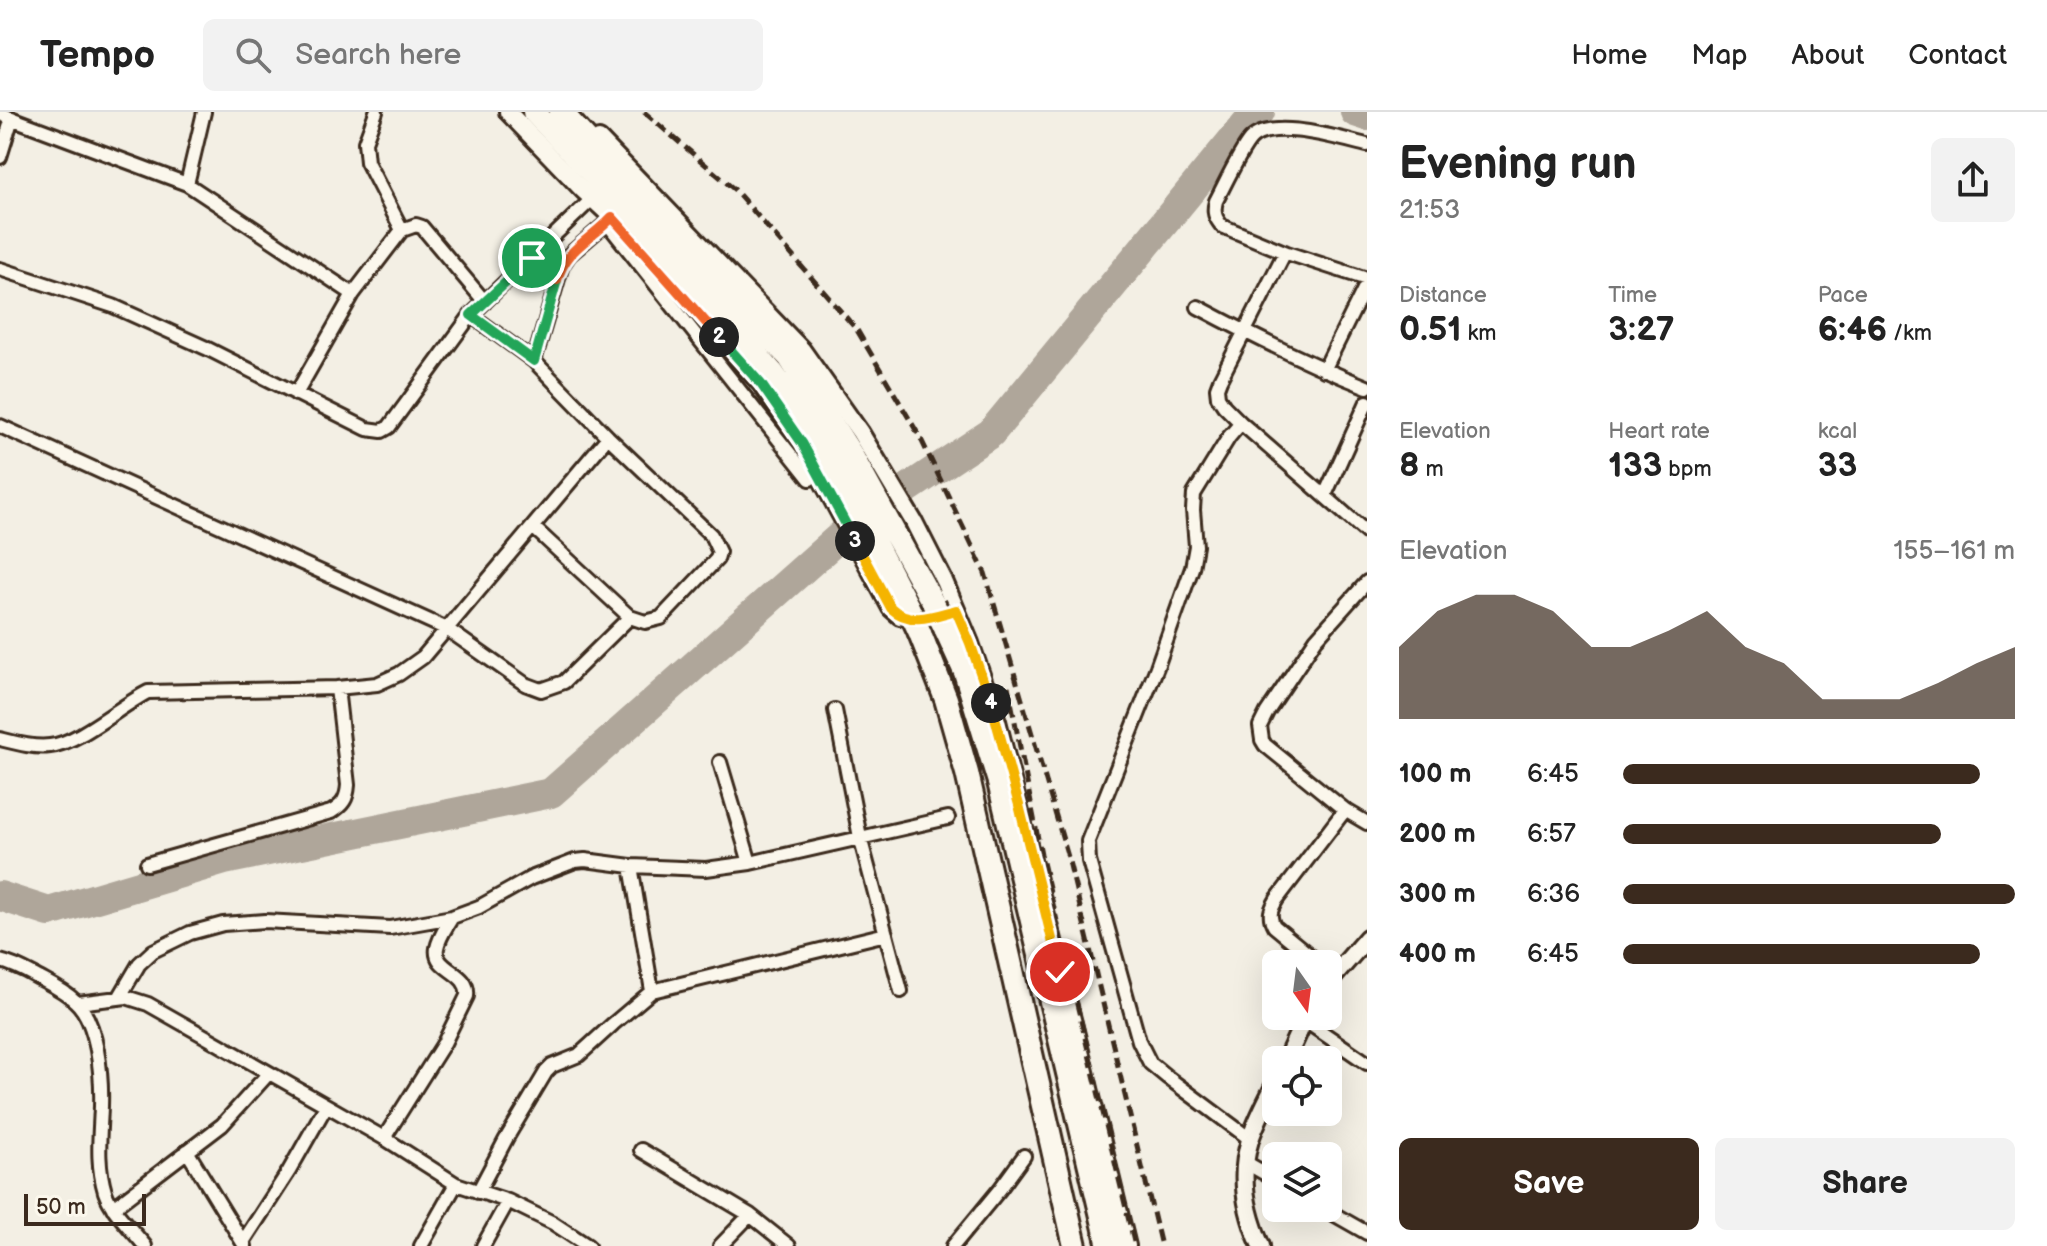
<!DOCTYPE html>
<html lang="en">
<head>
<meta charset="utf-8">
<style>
  body { margin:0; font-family:"Balsamiq Sans",sans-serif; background:#f2f2f2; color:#222; height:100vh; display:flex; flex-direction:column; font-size:30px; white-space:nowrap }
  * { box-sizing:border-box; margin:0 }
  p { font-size:26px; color:#767676 }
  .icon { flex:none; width:44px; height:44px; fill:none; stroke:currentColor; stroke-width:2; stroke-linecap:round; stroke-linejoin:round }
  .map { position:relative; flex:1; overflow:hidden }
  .panel { display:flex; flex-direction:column; background:#fff; width:680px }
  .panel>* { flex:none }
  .needle { width:52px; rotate:166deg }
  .controls { position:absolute; left:1262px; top:838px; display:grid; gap:16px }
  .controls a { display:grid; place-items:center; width:80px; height:80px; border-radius:12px; background:#fff; box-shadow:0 8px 32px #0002; font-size:40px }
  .scale { position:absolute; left:24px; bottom:20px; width:122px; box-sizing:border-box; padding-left:8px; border:4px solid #3b2a1e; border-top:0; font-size:22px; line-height:28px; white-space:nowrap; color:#3b2a1e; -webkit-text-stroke:6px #fbf7ec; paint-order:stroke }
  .pin { position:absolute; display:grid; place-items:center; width:68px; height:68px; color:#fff; margin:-34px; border:4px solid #fff; border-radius:50%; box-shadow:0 2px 8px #0007 }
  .km { position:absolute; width:40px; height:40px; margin:-20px; border-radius:50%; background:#222; color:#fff; font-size:22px; line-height:40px; text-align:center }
  .round { display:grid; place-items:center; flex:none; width:84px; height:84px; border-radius:12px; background:#f2f2f2 }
  .summary { display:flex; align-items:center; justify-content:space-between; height:136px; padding:0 32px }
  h1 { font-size:44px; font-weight:800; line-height:60px }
  .metrics { display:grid; grid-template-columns:repeat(3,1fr); gap:12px; height:136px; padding:8px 32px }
  .metrics div { display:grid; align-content:center }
  .metrics b { font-size:34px; font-weight:800 }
  .metrics small { font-size:22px; font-weight:400 }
  .metrics p { font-size:22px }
  .chart { height:224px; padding:16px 32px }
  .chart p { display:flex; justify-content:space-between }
  .chart svg { width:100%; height:144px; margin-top:8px; fill:#3b2a1e; opacity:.7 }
  .action { display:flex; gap:16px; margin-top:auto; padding:16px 32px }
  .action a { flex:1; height:92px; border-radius:12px; background:#3b2a1e; color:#fff; font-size:32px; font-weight:800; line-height:92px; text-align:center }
  .action a+a { background:#f2f2f2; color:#222 }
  ul { padding:0 32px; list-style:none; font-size:26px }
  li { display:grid; grid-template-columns:128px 96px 1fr; align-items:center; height:60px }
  li i { height:20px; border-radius:10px; background:#3b2a1e }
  header { display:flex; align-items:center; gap:48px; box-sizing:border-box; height:112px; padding:0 40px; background:#fff; border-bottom:2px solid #e0e0e0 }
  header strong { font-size:38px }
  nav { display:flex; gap:44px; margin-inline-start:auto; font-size:28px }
  .search { width:560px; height:72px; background:#f2f2f2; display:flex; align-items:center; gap:20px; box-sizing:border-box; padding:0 28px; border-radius:12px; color:#767676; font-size:30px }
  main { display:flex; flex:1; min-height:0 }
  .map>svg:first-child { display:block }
</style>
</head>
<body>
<header>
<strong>Tempo</strong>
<div class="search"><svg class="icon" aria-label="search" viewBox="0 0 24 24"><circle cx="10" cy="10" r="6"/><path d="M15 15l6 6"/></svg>Search here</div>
<nav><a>Home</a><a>Map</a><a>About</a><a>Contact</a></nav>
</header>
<main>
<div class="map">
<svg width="1367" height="1134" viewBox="0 0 1367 1134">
  <rect width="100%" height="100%" fill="#f3efe4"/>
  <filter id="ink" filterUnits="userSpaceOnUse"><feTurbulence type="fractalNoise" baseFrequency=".0125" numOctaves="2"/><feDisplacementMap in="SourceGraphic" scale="16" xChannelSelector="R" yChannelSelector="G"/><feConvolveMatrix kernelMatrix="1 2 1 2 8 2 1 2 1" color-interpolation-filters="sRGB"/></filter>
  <g filter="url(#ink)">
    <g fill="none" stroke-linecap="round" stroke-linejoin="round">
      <!-- river -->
      <path stroke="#afa69a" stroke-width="30" d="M 1355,0 L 1367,4
        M 0,784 L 49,800 L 224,748 L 551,681 L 854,412 L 991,321 L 1253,3 L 1260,0"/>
      <defs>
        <path id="minor" d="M 376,0 L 365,30 L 367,50 L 402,118
          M 0,2 L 187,72 L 353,182 L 402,118 L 416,113 L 422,115 L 485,190
          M 1367,33 C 1341,27 1270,5 1250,28 C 1239,41 1225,72 1216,89 C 1213,100 1215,106 1222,114 L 1287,141 L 1367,167
          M 0,45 L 12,6
          M 187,72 L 204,0
          M 607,111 L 810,367
          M 1285,140 L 1220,268 L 1217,276 L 1218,285 L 1224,294 L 1241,311 L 1367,421
          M 0,157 L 113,194 L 206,236 L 367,317 L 382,319 L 389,315 L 471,203 L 592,87
          M 1198,195 C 1254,225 1309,252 1367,275
          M 471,203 L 534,249 L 608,325 L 711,423 L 719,440 L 717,447 L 661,506 L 645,510 L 630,505 L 533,415
          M 534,249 L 562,153 L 569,143 L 610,108
          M 1324,258 L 1367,171
          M 296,282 L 353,182
          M 1241,311 L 1229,325 L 1194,382 L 1193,398 L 1196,434 L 1192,456 L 1157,555 L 1088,729 L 1089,749 L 1139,929 L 1150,951 L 1167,965 L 1250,1027
          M 0,314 L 447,517 L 525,572 L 541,578 L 564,570 L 630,505
          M 1325,383 L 1367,290
          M 1367,470 L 1316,527 L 1267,600 L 1260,614 L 1262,628 L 1265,633 L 1345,698 L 1367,711
          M 835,598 L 860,725 L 901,879
          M 0,627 C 16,631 34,636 50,634 C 79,631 120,594 148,580 L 337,576 L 377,572 L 399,562 L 423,545 L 608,325
          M 720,650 L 750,751
          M 147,752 L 331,700 C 343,693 347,687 348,673 L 337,576
          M 631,754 L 652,879
          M 0,849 C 14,852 26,859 39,866 C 52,873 65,879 75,889 C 98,909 102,965 101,994 C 100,1024 96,1050 105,1080 C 112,1100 132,1117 145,1134
          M 1320,852 L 1274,814 C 1268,803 1271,797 1277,787 L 1345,698
          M 119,886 L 139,852 L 153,839 L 190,821 L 223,812 L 265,809 L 390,816 L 452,805 L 479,795 L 531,766 L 575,749 L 585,748 L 631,754 L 706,757 L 750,751 L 948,706
          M 78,891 L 126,885 L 148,892 L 384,1026 L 456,1072 L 508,1089 L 553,1111 L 588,1134
          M 1304,908 L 1367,951
          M 384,1026 L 444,931 L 467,884 C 470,859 433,859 437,836 C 439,825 447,814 452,805
          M 641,1038 L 750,1103 L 789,1134
          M 187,1039 L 245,1134
          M 1245,1050 L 1276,1068
          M 478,1080 L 506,1027 L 546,960 L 552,954 L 579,943 L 613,912 L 652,879 L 886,822
          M 113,1096 L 222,1013 L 269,961
          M 1323,1096 L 1367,1121
          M 243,1130 L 289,1059 L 326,994
          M 421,1134 L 456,1072
          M 483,1134 L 508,1089
          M 720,1134 L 750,1103
          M 953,1134 L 1000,1077 L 1024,1044"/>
        <path id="tertiary" d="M 508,0 L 583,78 L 612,105 L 761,272 L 802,331 L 891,496 L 900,504 L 919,507
          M 599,27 L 802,238 L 860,320 L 914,410 L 944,469 L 970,531 L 997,609 L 1079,935 L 1127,1134
          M 1328,871 L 1367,826
          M 1286,948 L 1306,904
          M 1261,1134 C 1246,1101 1239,1064 1250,1028 C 1256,1009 1267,989 1276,970"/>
        <path id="trunk" d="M 534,0 L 608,78 L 772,260 L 833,350 L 908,495
          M 561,0 L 701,154 L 789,245 L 851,342 L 934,493
          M 945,516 L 965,560 L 999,670 L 1109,1134
          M 920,521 L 946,587 L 967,661 L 1075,1134"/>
      </defs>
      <!-- minor casing -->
      <use href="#minor" stroke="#3b2a1e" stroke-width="18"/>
      <!-- tertiary casing -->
      <use href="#tertiary" stroke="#3b2a1e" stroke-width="22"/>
      <!-- trunk casing -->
      <use href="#trunk" stroke="#3b2a1e" stroke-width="28"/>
      <!-- minor -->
      <use href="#minor" stroke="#fbf7ec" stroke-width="12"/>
      <!-- tertiary -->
      <use href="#tertiary" stroke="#fbf7ec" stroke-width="16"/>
      <!-- trunk -->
      <use href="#trunk" stroke="#fbf7ec" stroke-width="22"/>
      <!-- rail -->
      <path stroke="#3b2a1e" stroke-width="5" stroke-dasharray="12 6" stroke-linecap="butt" d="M 644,0 L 735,78 L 857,218 L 920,325 L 985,461 L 1068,745 L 1161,1134
        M 1008,574 L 1041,742 L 1135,1134"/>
      <defs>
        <path id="trunk-bridge" d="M 934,493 L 945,516
          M 908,495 L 920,521"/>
      </defs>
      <!-- trunk-bridge casing -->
      <use href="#trunk-bridge" stroke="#3b2a1e" stroke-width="28" stroke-linecap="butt"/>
      <!-- trunk-bridge -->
      <use href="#trunk-bridge" stroke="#fbf7ec" stroke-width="22"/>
    </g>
  </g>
  <g fill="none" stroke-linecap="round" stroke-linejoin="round" filter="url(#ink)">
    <defs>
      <path id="split-1" d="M 532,146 L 471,203 L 534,249 L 557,168"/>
      <path id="split-2" d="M 557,168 C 567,135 590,129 612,105 L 719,225"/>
      <path id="split-3" d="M 719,225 L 761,272 L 802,331 L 855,429"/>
      <path id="split-4" d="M 855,429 L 891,496 C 910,514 934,504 956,498 L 970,531 L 991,591"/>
      <path id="split-5" d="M 991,591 L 1019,693 L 1060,860"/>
    </defs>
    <!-- split-1 casing -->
    <use href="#split-1" stroke="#fff" stroke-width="16"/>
    <!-- split-2 casing -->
    <use href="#split-2" stroke="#fff" stroke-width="16"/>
    <!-- split-3 casing -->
    <use href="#split-3" stroke="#fff" stroke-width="16"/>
    <!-- split-4 casing -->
    <use href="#split-4" stroke="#fff" stroke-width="16"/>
    <!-- split-5 casing -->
    <use href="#split-5" stroke="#fff" stroke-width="16"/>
    <!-- split-1 -->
    <use href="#split-1" stroke="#22a559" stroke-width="10"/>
    <!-- split-2 -->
    <use href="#split-2" stroke="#f0652b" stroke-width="10"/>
    <!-- split-3 -->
    <use href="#split-3" stroke="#22a559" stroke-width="10"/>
    <!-- split-4 -->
    <use href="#split-4" stroke="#f5b400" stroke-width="10"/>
    <!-- split-5 -->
    <use href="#split-5" stroke="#f5b400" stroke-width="10"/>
  </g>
</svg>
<div class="controls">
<a><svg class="needle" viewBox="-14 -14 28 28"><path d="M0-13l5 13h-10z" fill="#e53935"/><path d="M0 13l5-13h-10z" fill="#767676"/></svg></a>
<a><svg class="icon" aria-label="locate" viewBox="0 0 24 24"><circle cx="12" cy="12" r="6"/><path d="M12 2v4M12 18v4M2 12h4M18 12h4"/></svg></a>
<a><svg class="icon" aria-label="layers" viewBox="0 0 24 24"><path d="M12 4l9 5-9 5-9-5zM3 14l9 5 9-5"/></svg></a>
</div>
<div class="scale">50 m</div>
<div class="pin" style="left:532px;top:146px;background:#1e9e55"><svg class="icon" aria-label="arrive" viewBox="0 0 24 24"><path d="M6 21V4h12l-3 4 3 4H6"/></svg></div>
<div class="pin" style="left:1060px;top:860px;background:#d93025"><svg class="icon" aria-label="check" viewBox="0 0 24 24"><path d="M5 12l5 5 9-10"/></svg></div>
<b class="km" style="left:719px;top:225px">2</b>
<b class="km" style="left:855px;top:429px">3</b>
<b class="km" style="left:991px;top:591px">4</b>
</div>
<section class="panel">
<div class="summary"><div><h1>Evening run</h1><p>21:53</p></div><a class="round"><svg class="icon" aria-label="share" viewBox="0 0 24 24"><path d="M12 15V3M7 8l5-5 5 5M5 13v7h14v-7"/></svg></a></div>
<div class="metrics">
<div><p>Distance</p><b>0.51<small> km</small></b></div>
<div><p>Time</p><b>3:27</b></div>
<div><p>Pace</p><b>6:46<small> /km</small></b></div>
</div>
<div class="metrics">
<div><p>Elevation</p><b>8<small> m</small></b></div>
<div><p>Heart rate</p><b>133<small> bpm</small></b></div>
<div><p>kcal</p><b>33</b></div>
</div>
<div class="chart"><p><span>Elevation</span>155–161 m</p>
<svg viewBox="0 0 160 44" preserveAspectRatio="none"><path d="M0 44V22L10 11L20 6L30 6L40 11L50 22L60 22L70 17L80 11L90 22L100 27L110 38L120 38L130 38L140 33L150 27L160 22V44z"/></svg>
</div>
<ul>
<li><b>100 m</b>6:45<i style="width:91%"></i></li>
<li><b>200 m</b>6:57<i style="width:81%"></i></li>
<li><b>300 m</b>6:36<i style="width:100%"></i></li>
<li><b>400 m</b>6:45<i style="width:91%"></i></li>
</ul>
<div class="action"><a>Save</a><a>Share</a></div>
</section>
</main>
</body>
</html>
